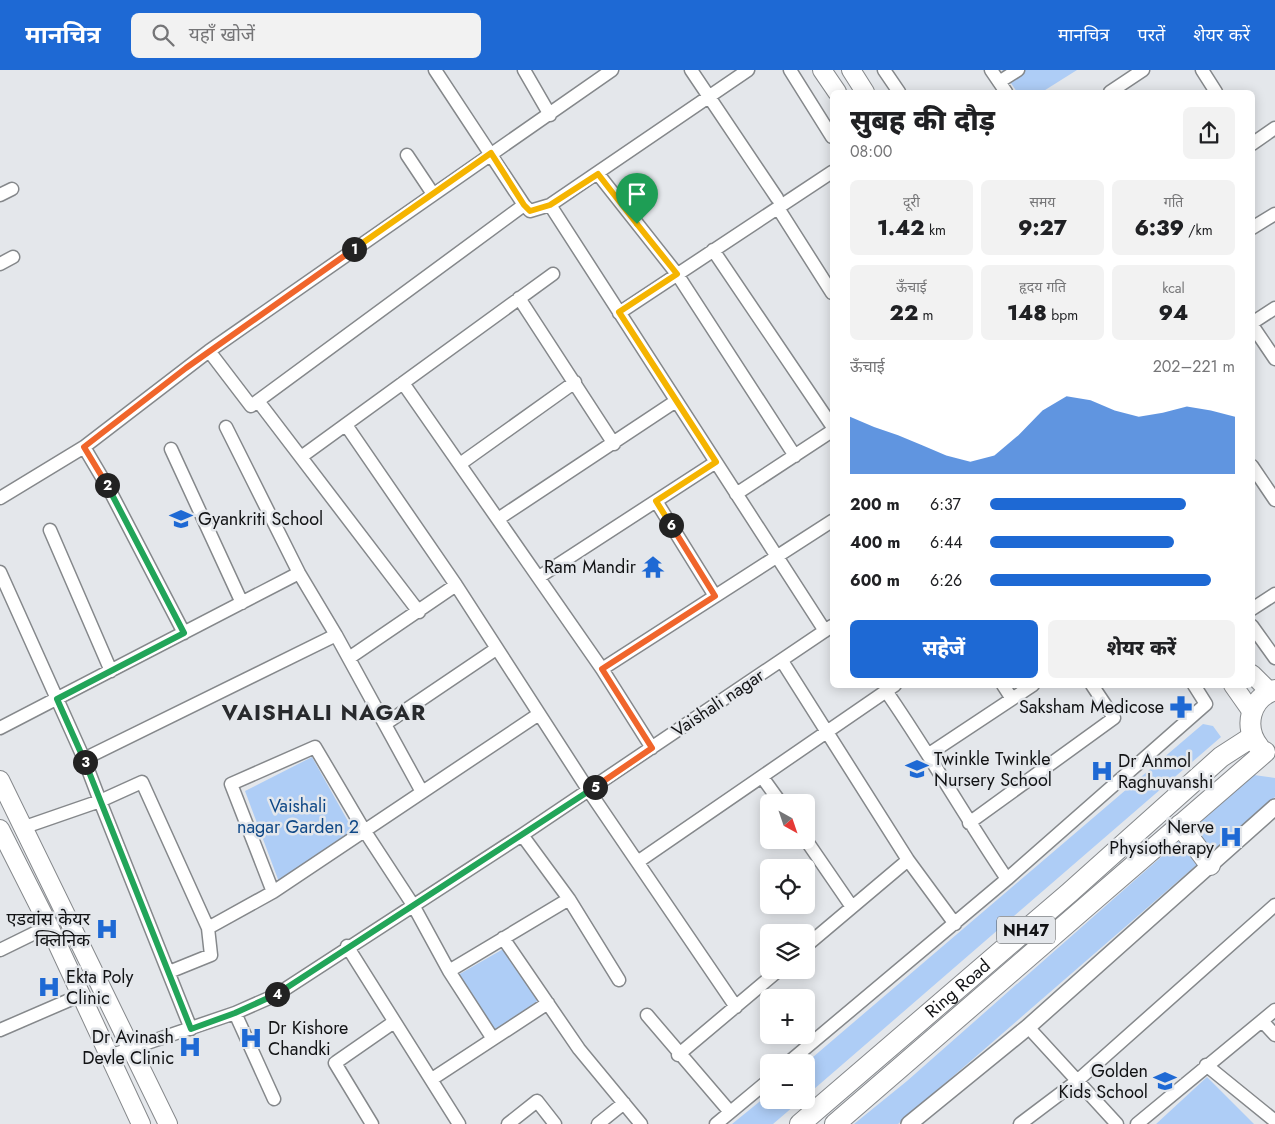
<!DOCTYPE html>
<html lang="hi">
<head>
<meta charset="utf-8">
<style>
  body { margin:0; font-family:Jost,"Noto Sans Devanagari",sans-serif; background:#f2f2f2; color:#202124; height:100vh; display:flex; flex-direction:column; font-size:19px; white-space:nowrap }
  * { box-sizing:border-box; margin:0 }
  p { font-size:16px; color:#757577 }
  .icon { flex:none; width:28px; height:28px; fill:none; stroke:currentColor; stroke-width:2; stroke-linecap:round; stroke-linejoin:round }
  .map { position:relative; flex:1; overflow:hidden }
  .details { position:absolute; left:830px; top:20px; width:425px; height:598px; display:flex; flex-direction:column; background:#fff; border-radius:8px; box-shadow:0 2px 12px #0003 }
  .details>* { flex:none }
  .needle { width:32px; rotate:140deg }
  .tools { position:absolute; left:760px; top:724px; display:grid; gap:10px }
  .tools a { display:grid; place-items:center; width:55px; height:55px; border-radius:8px; background:#fff; box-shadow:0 2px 12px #0003; font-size:25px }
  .pin { position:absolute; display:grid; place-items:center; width:42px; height:42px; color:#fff; margin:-51px -21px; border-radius:50% 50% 50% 0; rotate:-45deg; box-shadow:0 0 5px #0007 }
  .pin .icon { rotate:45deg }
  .km { position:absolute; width:25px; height:25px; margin:-12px; border-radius:50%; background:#222; color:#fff; font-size:14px; line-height:25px; text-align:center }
  .round { display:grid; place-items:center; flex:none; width:52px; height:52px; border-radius:8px; background:#f2f2f2 }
  .summary { display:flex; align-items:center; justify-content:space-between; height:85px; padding:0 20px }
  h1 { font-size:28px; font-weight:800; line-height:38px }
  .figures { display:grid; grid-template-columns:repeat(3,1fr); gap:8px; height:85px; padding:5px 20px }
  .figures div { display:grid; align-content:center; border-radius:8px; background:#f2f2f2; text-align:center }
  .figures b { font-size:21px; font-weight:800 }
  .figures small { font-size:14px; font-weight:400 }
  .figures p { font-size:14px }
  .chart { height:140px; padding:10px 20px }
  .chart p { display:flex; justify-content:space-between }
  .chart svg { width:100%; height:90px; margin-top:5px; fill:#1e69d4; opacity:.7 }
  .cta { display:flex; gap:10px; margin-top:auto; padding:10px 20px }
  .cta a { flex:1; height:58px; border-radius:8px; background:#1e69d4; color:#fff; font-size:20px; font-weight:800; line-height:58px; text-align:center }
  .cta a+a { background:#f2f2f2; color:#202124 }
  ul { padding:0 20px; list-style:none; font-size:16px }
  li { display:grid; grid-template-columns:80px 60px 1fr; align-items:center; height:38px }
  li i { height:12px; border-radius:6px; background:#1e69d4 }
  header { display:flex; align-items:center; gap:30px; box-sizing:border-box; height:70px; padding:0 25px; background:#1e69d4; color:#fff }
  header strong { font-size:24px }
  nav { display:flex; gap:28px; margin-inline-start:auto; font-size:18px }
  .search { width:350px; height:45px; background:#f2f2f2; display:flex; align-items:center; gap:12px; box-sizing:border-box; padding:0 18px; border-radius:8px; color:#757577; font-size:19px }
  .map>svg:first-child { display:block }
</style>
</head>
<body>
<header>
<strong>मानचित्र</strong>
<div class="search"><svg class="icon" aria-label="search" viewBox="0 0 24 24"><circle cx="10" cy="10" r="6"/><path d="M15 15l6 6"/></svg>यहाँ खोजें</div>
<nav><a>मानचित्र</a><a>परतें</a><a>शेयर करें</a></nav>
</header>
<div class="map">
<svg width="1275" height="1054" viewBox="0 0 1275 1054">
  <rect width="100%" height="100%" fill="#e4e7eb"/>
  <!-- green -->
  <path fill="#aecdf6" d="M 1002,0 L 1077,0 L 1042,22 L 1017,22 Z
    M 1203,654 L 1213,656 L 1221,667 L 806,1026 L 806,993 Z
    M 312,687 L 354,762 L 279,812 L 245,721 Z
    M 1254,705 L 1275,708 L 1275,727 L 898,1054 L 854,1054 L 907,1011 Z
    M 505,878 L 540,929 L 496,962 L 458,905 Z
    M 1207,1007 L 1254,1054 L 1156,1054 Z
    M 769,1024 L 769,1030 L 801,1030 L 773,1054 L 732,1054 Z"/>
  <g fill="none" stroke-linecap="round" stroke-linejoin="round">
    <defs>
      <path id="minor" d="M 435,0 L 524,135 L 530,141 L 550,135 L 748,0
        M 524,0 L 550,45
        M 691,0 L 777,128
        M 790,0 L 832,67
        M 884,0 L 899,22
        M 991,0 L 1006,22
        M 1202,0 L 1216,22
        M 999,12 L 1018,0
        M 1110,22 L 1143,0
        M 1252,74 L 1275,58
        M 407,85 L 433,124
        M 598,104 L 677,204 L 795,386
        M 0,125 L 12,119
        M 550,135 L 825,561
        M 778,138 L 832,223
        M 1252,158 L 1275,144
        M 713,180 L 832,356
        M 0,194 L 13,187
        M 519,228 L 614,374
        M 619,243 L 832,102
        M 1252,253 L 1275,238
        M 1252,255 L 1275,289
        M 209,281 L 251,336 L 524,135
        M 403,313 L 602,599 L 652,678
        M 258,331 L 419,542
        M 346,355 L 456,515 L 589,721 L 736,937
        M 226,357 L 299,503 L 336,565 L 422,722
        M 84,377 L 110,421 L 184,563
        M 171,379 L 242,533
        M 301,387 L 553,204
        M 460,394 L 575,312
        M 1252,396 L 1275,430
        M 736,424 L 832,361
        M 0,428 L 84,377 L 209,281 L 612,0
        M 656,431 L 715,526
        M 498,449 L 676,331
        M 50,460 L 111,601
        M 0,502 L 84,689 L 100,731 L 142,712 L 208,858 L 211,885 L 169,902
        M 539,507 L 716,392
        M 1252,539 L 1275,524
        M 1252,556 L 1275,588
        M 349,588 L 456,515
        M 782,591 L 908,790 L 955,854
        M 602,599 L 832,451
        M 1003,615 L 1012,629
        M 886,621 C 929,683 965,747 1007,809
        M 385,654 L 496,579
        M 0,658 L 299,503
        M 929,684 L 1033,615
        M 84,689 L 336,565
        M 762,707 L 780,732
        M 969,753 L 1114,648 L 1092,615
        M 22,758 L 100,731 L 191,959
        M 522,765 L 569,829 L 619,910
        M 806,770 L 852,837
        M 639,791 L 895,615
        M 273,822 L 231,714 L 315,677 L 364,760 L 413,835 L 449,901 L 493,969
        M 208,858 L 273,822 L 539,644
        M 503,868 L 579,979 L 641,1054
        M 347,876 L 459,1054
        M 806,876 L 908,790
        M 0,880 L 49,856
        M 449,901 L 569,829
        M 235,943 L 274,1029
        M 647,945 L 730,1042
        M 1262,951 L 1275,965
        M 1028,957 L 1117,1054
        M 0,960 L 81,925
        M 678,985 L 779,900
        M 109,986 L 235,943 L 276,925 L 522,765 L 832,556
        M 789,992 L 1007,809 L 1206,634 L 1194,615
        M 1206,995 L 1275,1051
        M 432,1009 L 548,933
        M 372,1054 L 335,993 L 394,952
        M 508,1054 L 537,1031 L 555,1054
        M 598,1054 L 624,1033
        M 716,1054 L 769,1010
        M 1020,1054 L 1077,1011 L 1275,835
        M 1137,1054 L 1275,940"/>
      <path id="tertiary" d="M 909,1054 L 1028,957 L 1275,737"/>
      <path id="secondary" d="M 822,0 L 837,22
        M 851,0 L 865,22
        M 1252,604 L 1270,622
        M 1233,615 L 1252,642
        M 0,710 L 168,1054
        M 0,759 L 49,856 L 141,1054"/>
      <g id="trunk">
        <path d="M 1259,677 C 1243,657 1250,628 1275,620"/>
        <path d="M 1180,755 L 1210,795"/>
        <path id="s1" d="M 800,1054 L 1069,823 L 1221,687 L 1252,667"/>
        <path d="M 835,1054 L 1265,682"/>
      </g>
    </defs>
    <!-- minor casing -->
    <use href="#minor" stroke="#85888b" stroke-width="15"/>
    <!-- tertiary casing -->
    <use href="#tertiary" stroke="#85888b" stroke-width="18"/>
    <!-- secondary casing -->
    <use href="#secondary" stroke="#85888b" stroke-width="20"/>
    <!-- trunk casing -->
    <use href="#trunk" stroke="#85888b" stroke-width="22"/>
    <!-- minor -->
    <use href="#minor" stroke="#fff" stroke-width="12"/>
    <!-- tertiary -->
    <use href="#tertiary" stroke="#fff" stroke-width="15"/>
    <!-- secondary -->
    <use href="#secondary" stroke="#fff" stroke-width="18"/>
    <!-- trunk -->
    <use href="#trunk" stroke="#fff" stroke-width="20"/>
  </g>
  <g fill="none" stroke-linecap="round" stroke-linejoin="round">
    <defs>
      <path id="split-1" d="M 354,179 L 491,83 L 524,135 L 530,141 L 550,135 L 598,104 L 637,154"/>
      <path id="split-2" d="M 107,415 L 84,377 L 186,298 L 354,179"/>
      <path id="split-3" d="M 85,692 L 57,629 L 184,563 L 107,415"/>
      <path id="split-4" d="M 85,692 L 191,959 L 235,943 L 277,924"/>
      <path id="split-5" d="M 277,924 L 595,717"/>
      <path id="split-6" d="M 595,717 L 652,678 L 602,599 L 715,526 L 671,455"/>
      <path id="split-7" d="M 637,154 L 677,204 L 619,242 L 716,392 L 656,431 L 671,455"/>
    </defs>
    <!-- split-1 casing -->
    <use href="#split-1" stroke="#fff" stroke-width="10"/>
    <!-- split-2 casing -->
    <use href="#split-2" stroke="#fff" stroke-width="10"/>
    <!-- split-3 casing -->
    <use href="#split-3" stroke="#fff" stroke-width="10"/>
    <!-- split-4 casing -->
    <use href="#split-4" stroke="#fff" stroke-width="10"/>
    <!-- split-5 casing -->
    <use href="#split-5" stroke="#fff" stroke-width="10"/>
    <!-- split-6 casing -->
    <use href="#split-6" stroke="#fff" stroke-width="10"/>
    <!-- split-7 casing -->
    <use href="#split-7" stroke="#fff" stroke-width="10"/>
    <!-- split-1 -->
    <use href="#split-1" stroke="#f5b400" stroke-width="6"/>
    <!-- split-2 -->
    <use href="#split-2" stroke="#f0652b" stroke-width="6"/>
    <!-- split-3 -->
    <use href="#split-3" stroke="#22a559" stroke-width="6"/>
    <!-- split-4 -->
    <use href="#split-4" stroke="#22a559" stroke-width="6"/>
    <!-- split-5 -->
    <use href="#split-5" stroke="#22a559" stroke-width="6"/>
    <!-- split-6 -->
    <use href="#split-6" stroke="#f0652b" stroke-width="6"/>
    <!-- split-7 -->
    <use href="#split-7" stroke="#f5b400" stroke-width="6"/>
  </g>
  <!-- icons -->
  <defs>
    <symbol id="school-bare" viewBox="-9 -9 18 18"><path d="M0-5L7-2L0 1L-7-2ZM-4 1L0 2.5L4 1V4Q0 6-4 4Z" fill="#1e69d4" stroke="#e4e7eb" stroke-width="2.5" paint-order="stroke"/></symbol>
    <symbol id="temple-bare" viewBox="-9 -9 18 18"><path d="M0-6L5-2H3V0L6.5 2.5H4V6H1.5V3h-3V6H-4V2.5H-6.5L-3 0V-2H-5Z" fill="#1e69d4" stroke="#e4e7eb" stroke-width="2.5" paint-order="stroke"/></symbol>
    <symbol id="pharmacy-bare" viewBox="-9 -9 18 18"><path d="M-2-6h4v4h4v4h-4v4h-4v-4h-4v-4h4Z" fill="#1e69d4" stroke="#e4e7eb" stroke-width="2.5" paint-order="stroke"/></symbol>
    <symbol id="hospital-bare" viewBox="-9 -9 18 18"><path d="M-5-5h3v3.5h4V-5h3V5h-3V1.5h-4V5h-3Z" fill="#1e69d4" stroke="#e4e7eb" stroke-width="2.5" paint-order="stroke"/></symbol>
  </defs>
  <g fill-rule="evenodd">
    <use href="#school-bare" x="165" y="433" width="32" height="32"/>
    <use href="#temple-bare" x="637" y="481" width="32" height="32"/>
    <use href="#pharmacy-bare" x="1165" y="621" width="32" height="32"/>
    <use href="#school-bare" x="901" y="683" width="32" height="32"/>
    <use href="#hospital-bare" x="1086" y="685" width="32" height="32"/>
    <use href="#hospital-bare" x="1215" y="751" width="32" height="32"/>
    <use href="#hospital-bare" x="91" y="843" width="32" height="32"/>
    <use href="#hospital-bare" x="33" y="901" width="32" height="32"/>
    <use href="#hospital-bare" x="235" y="952" width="32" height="32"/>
    <use href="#hospital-bare" x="174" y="961" width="32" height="32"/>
    <use href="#school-bare" x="1149" y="995" width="32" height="32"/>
  </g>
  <g text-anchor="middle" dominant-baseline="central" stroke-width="5" stroke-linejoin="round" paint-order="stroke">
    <!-- shield labels -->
    <rect fill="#e4e7eb" stroke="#515355" stroke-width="1" x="997" y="846.5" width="58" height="27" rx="4"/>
    <g font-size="16" font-weight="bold" fill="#121315">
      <text x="1026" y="860">NH47</text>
    </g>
    <!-- poi labels -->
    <g font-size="18" fill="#121315" stroke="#e4e7eb" text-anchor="end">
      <text x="198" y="449" text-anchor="start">Gyankriti School</text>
      <text x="636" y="497">Ram Mandir</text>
      <text x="1164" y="637">Saksham Medicose</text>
      <text x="934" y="689" text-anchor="start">Twinkle Twinkle<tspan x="934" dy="21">Nursery School</tspan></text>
      <text x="1118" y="691" text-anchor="start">Dr Anmol<tspan x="1118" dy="21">Raghuvanshi</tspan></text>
      <text x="1214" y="757">Nerve<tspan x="1214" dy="21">Physiotherapy</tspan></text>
      <text x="90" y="849">एडवांस केयर<tspan x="90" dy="21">क्लिनिक</tspan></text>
      <text x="66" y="907" text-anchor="start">Ekta Poly<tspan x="66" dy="21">Clinic</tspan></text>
      <text x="268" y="958" text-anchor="start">Dr Kishore<tspan x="268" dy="21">Chandki</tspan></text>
      <text x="174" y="967">Dr Avinash<tspan x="174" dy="21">Devle Clinic</tspan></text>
      <text x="1148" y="1001">Golden<tspan x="1148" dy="21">Kids School</tspan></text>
    </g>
    <!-- street labels -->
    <g font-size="18" fill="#121315" stroke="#e4e7eb">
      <text transform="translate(718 633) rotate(-34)">Vaishali nagar</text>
      <text stroke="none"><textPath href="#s1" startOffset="208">Ring Road</textPath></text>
    </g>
    <!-- park labels -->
    <g font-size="18" fill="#0f4887" stroke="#e4e7eb">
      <text x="298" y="736">Vaishali<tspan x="298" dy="21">nagar Garden 2</tspan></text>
    </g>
    <!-- district labels -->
    <g font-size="22" font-weight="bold" letter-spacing="1" fill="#282a2d" stroke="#e4e7eb">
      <text x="324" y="642">VAISHALI NAGAR</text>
    </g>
  </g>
</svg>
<div class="tools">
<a><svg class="needle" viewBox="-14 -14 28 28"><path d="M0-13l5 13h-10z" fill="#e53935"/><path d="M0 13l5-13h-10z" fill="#757577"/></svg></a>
<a><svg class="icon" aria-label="locate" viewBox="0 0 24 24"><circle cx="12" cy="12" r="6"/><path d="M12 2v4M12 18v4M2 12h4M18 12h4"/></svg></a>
<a><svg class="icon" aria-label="layers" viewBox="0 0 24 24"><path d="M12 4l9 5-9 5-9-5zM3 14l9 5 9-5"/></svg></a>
<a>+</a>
<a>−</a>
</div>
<div class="pin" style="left:637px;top:154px;background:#1e9e55"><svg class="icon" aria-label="arrive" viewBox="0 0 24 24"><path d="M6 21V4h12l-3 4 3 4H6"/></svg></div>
<b class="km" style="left:354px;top:179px">1</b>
<b class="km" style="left:107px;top:415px">2</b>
<b class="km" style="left:85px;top:692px">3</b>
<b class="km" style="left:277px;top:924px">4</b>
<b class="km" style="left:595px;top:717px">5</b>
<b class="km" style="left:671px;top:455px">6</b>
<section class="details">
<div class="summary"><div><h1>सुबह की दौड़</h1><p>08:00</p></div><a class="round"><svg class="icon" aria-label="share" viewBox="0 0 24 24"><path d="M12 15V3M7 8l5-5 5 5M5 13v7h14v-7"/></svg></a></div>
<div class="figures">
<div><p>दूरी</p><b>1.42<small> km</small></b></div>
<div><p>समय</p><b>9:27</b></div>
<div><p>गति</p><b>6:39<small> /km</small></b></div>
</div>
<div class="figures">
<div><p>ऊँचाई</p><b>22<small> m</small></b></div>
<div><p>हृदय गति</p><b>148<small> bpm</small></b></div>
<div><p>kcal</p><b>94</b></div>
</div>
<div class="chart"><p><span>ऊँचाई</span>202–221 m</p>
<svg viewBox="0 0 160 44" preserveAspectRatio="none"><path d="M0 44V16L10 21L20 25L30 30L40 35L50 38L60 35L70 25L80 13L90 6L100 8L110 13L120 16L130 14L140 11L150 13L160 16V44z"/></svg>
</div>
<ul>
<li><b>200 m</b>6:37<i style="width:80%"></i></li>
<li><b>400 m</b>6:44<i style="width:75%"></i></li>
<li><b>600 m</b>6:26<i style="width:90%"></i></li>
</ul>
<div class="cta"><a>सहेजें</a><a>शेयर करें</a></div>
</section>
</div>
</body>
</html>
